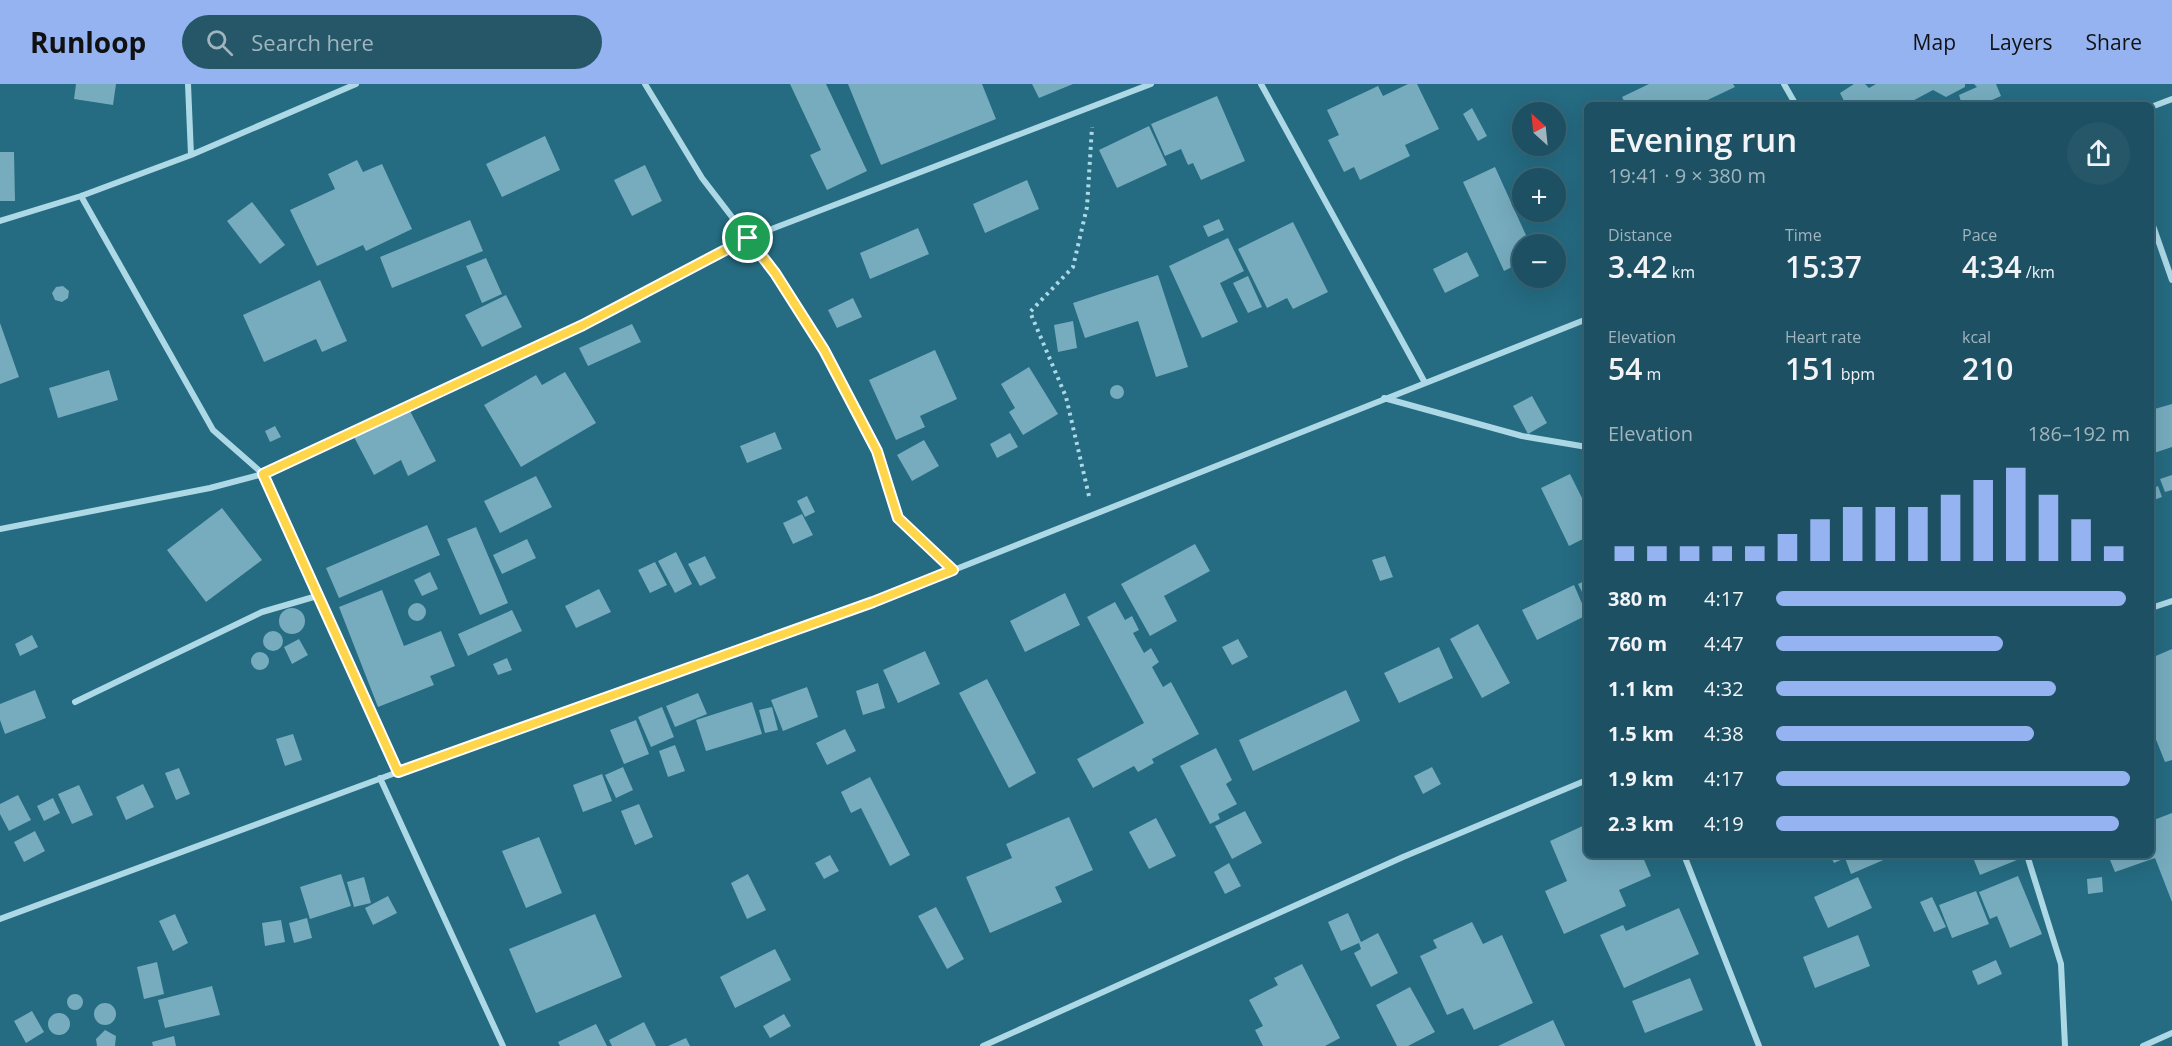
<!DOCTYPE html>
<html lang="en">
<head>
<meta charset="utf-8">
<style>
  body { margin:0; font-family:"Open Sans",sans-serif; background:#255768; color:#f1f3f6; height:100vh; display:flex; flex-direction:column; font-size:22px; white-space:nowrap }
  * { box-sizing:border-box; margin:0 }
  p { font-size:20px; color:#a0b5be }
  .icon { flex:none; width:33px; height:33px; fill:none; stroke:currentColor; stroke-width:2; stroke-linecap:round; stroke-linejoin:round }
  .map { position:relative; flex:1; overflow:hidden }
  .drawer { position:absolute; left:1584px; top:18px; width:570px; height:756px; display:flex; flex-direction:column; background:#1c5062; border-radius:9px; box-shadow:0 6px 24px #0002,0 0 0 2px #3a6777 }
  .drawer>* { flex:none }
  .needle { width:39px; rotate:333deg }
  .buttons { position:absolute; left:1512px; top:18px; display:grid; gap:12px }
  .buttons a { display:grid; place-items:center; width:54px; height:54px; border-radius:50%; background:#1c5062; box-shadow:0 6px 24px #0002,0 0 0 2px #3a6777; font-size:30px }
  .pin { position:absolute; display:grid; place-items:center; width:51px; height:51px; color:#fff; margin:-26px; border:3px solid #fff; border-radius:50%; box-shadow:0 2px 6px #0007 }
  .round { display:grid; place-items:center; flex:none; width:63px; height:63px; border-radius:32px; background:#255768 }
  .headline { display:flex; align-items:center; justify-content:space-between; height:102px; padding:0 24px }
  h1 { font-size:33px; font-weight:600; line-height:45px }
  .figures { display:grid; grid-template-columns:repeat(3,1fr); gap:9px; height:102px; padding:6px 24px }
  .figures div { display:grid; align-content:center }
  .figures b { font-size:30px; font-weight:600 }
  .figures small { font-size:16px; font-weight:400 }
  .figures p { font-size:16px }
  .chart { height:168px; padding:12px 24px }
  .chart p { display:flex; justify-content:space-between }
  .chart svg { width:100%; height:108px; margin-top:6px; stroke:#95b2f1; stroke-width:6 }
  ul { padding:0 24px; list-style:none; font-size:20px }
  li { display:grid; grid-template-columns:96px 72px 1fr; align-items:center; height:45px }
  li i { height:15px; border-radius:8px; background:#95b2f1 }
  header { display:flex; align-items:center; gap:36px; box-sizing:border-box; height:84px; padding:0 30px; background:#95b2f1; color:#111 }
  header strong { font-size:28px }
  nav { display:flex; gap:33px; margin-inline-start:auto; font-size:21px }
  .search { width:420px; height:54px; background:#255768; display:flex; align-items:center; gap:15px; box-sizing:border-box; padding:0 21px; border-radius:33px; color:#a0b5be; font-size:22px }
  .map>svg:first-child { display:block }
</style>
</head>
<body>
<header>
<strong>Runloop</strong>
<div class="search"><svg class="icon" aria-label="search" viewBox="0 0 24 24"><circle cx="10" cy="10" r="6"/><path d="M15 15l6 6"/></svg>Search here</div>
<nav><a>Map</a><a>Layers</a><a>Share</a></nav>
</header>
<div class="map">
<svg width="2172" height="962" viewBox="0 0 2172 962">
  <rect width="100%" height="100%" fill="#256b82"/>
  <!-- building -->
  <path fill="#76acbe" d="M 76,0 L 116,0 L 113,21 L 74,15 Z
    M 790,0 L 826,0 L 867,87 L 827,106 L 810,71 L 821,66 Z
    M 848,0 L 982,0 L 996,35 L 881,81 Z
    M 1032,0 L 1073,0 L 1039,14 Z
    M 1408,0 L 1417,0 L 1439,45 L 1405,61 L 1410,72 L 1360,96 L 1354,83 L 1344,88 L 1328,56 L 1339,51 L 1327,26 L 1378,2 L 1383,12 Z
    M 1649,0 L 1733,0 L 1735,3 L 1697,21 L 1626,21 L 1622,13 Z
    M 1854,0 L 1865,0 L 1869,4 L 1876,0 L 1965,0 L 1965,3 L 1946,13 L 1933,6 L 1905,21 L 1846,21 L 1840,9 Z
    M 1974,0 L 1996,0 L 2001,12 L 1981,21 L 1962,21 L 1959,11 L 1977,3 Z
    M 1217,12 L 1245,77 L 1201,96 L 1193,79 L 1188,81 L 1181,65 L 1165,72 L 1151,40 Z
    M 1472,24 L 1487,52 L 1478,57 L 1463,30 Z
    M 1149,42 L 1167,81 L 1117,104 L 1099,66 Z
    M 545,52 L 560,86 L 502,113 L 486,80 Z
    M 0,68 L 14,68 L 15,117 L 0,117 Z
    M 357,76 L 363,88 L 382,80 L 412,145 L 366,167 L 363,161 L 317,182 L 290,126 L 335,105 L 328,90 Z
    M 645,81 L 662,117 L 632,132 L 614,96 Z
    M 1495,83 L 1530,160 L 1522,160 L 1522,178 L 1504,187 L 1463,98 Z
    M 1027,96 L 1039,125 L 985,149 L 973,120 Z
    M 252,118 L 285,161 L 260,180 L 227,137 Z
    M 1219,135 L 1224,146 L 1208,153 L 1203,142 Z
    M 470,136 L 483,167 L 392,204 L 380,173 Z
    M 1293,138 L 1328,208 L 1293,225 L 1287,214 L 1267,224 L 1238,165 Z
    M 918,144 L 929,170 L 870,195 L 860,169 Z
    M 1228,154 L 1244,187 L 1220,199 L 1238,238 L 1202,254 L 1169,182 Z
    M 1467,168 L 1479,192 L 1445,209 L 1433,185 Z
    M 486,174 L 502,210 L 482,219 L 466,182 Z
    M 1158,191 L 1188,283 L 1156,293 L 1138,237 L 1085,254 L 1073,219 Z
    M 1248,192 L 1262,223 L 1248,229 L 1233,199 Z
    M 320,196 L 347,257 L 322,268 L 316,255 L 264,278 L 243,231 Z
    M 63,202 L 69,207 L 68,214 L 62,218 L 55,216 L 52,209 L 56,203 Z
    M 506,211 L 522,243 L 482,263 L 465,231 Z
    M 853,214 L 862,233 L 837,244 L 828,226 Z
    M 1073,237 L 1077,264 L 1058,268 L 1054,241 Z
    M 0,239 L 19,293 L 0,300 Z
    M 632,240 L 641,258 L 588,282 L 579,264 Z
    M 935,266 L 957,315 L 920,332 L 925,343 L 896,356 L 869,296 Z
    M 1029,283 L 1058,330 L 1023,351 L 1009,328 L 1015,324 L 1001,300 Z
    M 109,286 L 118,316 L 58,334 L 49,304 Z
    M 565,288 L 596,339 L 521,383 L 484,321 L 536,291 L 542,301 Z
    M1110 308a7 7 0 1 1 14 0a7 7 0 1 1-14 0Z
    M 1532,312 L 1547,339 L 1528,350 L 1513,322 Z
    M 2172,320 L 2172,363 L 2151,370 L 2151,326 Z
    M 409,325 L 436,377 L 408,392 L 401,376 L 374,391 L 354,353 Z
    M 275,342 L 281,353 L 270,358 L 265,347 Z
    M 775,348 L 782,365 L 747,379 L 740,362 Z
    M 1010,349 L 1018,363 L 997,374 L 990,360 Z
    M 924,356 L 939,382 L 912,397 L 897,371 Z
    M 1570,390 L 1587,424 L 1587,453 L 1569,462 L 1541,404 Z
    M 2172,391 L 2172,406 L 2165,408 L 2160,395 Z
    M 536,392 L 552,423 L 500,449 L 484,417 Z
    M 2158,402 L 2162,413 L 2151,417 L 2151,405 Z
    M 807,412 L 815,428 L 805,433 L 797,417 Z
    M 222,424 L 262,476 L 206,518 L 167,466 Z
    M 802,430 L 813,451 L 793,460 L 783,439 Z
    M 427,441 L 440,471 L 339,514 L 326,484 Z
    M 476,443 L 508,519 L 480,531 L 447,455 Z
    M 527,455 L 536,474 L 502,490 L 493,471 Z
    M 1195,460 L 1210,487 L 1164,512 L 1177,537 L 1150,552 L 1121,500 Z
    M 676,468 L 692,500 L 675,509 L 658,477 Z
    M 705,472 L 716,494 L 700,502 L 688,480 Z
    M 1385,472 L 1393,493 L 1380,497 L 1372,476 Z
    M 655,478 L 667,501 L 650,509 L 638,486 Z
    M 430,488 L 438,505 L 422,512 L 414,496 Z
    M 1587,496 L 1587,518 L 1578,500 Z
    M 1574,501 L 1587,531 L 1537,556 L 1522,526 Z
    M 599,505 L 611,528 L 576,544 L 565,522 Z
    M 382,506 L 404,562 L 441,547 L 455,582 L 430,592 L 434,601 L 378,623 L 339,523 Z
    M 1065,509 L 1080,541 L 1025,568 L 1010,537 Z
    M 1115,518 L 1125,536 L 1132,532 L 1139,546 L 1133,549 L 1144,569 L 1151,564 L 1159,578 L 1152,583 L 1163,603 L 1171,598 L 1199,650 L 1152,675 L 1154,679 L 1138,688 L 1134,682 L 1093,704 L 1077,675 L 1144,639 L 1087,533 Z
    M408 528a9 9 0 1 1 18 0a9 9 0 1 1-18 0Z
    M279 537a13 13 0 1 1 26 0a13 13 0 1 1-26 0Z
    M 512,526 L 522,547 L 468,572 L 458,550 Z
    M 1478,540 L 1510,599 L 1482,614 L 1450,555 Z
    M263 557a10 10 0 1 1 20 0a10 10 0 1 1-20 0Z
    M 32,551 L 38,563 L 20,572 L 15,560 Z
    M 299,555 L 308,571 L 292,580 L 284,563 Z
    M 1238,555 L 1248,573 L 1232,581 L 1222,563 Z
    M 1439,563 L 1453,594 L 1399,619 L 1384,589 Z
    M 2172,565 L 2172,676 L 2165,678 L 2151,643 L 2151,574 Z
    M 925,567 L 940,600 L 898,619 L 883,586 Z
    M251 577a9 9 0 1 1 18 0a9 9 0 1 1-18 0Z
    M 507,574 L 512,586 L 498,591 L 493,580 Z
    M 987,595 L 1036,689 L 1009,704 L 959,609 Z
    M 878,599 L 885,624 L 863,631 L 856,607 Z
    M 807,603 L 818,633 L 783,647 L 771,616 Z
    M 35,606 L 46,634 L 5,650 L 0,636 L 0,620 Z
    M 1346,606 L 1360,637 L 1253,687 L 1239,656 Z
    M 698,609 L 707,630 L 675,643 L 666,622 Z
    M 752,618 L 762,650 L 706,667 L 696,636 Z
    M 662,623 L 674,653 L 651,663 L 638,633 Z
    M 772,623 L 778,646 L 765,649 L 759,626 Z
    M 636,636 L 649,670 L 624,680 L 610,646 Z
    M 845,645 L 856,667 L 827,681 L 816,659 Z
    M 293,650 L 302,676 L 285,682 L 276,655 Z
    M 675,661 L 685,687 L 668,693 L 659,667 Z
    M 1216,664 L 1232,696 L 1226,700 L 1237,720 L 1218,730 L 1220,735 L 1210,740 L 1180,682 Z
    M 623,683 L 633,706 L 616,714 L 605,691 Z
    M 1432,683 L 1441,700 L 1423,710 L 1414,692 Z
    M 179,684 L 190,710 L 176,716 L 165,689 Z
    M 602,690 L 612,717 L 583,728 L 573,701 Z
    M 870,693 L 910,771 L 890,782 L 861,724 L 851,729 L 841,708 Z
    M 143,700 L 154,723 L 126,736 L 116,713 Z
    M 79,701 L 93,731 L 72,740 L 58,710 Z
    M 18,711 L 31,736 L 9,747 L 0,730 L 0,720 Z
    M 53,714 L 60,729 L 44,737 L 37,722 Z
    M 639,720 L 653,753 L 635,761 L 621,727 Z
    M 1245,727 L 1262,759 L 1232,775 L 1215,742 Z
    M 2172,729 L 2172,818 L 2155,774 L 2115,788 L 2108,771 L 2151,771 L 2151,737 Z
    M 1069,733 L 1093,786 L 1055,803 L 1062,818 L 990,849 L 966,793 L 1012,774 L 1006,760 Z
    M 1156,734 L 1176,772 L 1149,785 L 1129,748 Z
    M 1587,740 L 1587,771 L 1642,771 L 1651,792 L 1619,806 L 1626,822 L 1564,850 L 1545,807 L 1567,797 L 1550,757 Z
    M 35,747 L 45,767 L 24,778 L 14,758 Z
    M 539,753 L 562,809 L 526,824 L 502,767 Z
    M 830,771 L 839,787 L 824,795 L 815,779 Z
    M 1830,771 L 1895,771 L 1851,790 L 1845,774 L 1834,779 Z
    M 1972,771 L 2015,771 L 2017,776 L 1980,791 Z
    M 1229,779 L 1241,802 L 1225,810 L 1214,788 Z
    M 341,790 L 351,822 L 310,835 L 300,803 Z
    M 748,790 L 766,826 L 747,835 L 731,799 Z
    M 2018,792 L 2042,850 L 2010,864 L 1997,832 L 1990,835 L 1979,808 Z
    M 364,793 L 371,819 L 354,823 L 347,798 Z
    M 1858,793 L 1872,824 L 1828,844 L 1814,813 Z
    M 2102,793 L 2103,808 L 2088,810 L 2087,795 Z
    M 1976,807 L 1989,840 L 1952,854 L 1939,821 Z
    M 388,812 L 397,829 L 373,841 L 365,824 Z
    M 1932,813 L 1946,843 L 1934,848 L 1920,818 Z
    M 936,823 L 964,875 L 947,885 L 918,832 Z
    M 1679,824 L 1699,870 L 1624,904 L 1600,851 L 1623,841 L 1626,847 Z
    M 1348,829 L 1361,858 L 1378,849 L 1398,889 L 1371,903 L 1354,869 L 1361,865 L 1359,859 L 1341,867 L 1328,838 Z
    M 175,830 L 188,859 L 173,867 L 159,837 Z
    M 595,830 L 622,893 L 536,929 L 509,865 Z
    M 307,834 L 312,854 L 294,859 L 289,839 Z
    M 281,836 L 285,858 L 265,862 L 262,839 Z
    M 1472,838 L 1483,860 L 1502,851 L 1533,919 L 1474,946 L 1463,924 L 1447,931 L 1420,872 L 1437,864 L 1433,856 Z
    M 1858,851 L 1870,882 L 1815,904 L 1803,873 Z
    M 775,865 L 791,896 L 735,924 L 720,893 Z
    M 1996,876 L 2002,890 L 1978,901 L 1972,887 Z
    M 157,878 L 164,910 L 144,915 L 137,883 Z
    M 1302,880 L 1340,954 L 1325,962 L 1263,962 L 1255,946 L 1263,942 L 1249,916 L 1278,901 L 1274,894 Z
    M 1690,894 L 1703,926 L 1645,949 L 1632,917 Z
    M 212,902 L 220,931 L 165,944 L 158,916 Z
    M 1410,903 L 1435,948 L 1408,962 L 1397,962 L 1376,921 Z
    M67 918a8 8 0 1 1 16 0a8 8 0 1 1-16 0Z
    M94 930a11 11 0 1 1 22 0a11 11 0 1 1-22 0Z
    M 32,927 L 44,948 L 26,959 L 14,937 Z
    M48 940a11 11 0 1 1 22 0a11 11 0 1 1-22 0Z
    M 784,930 L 791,942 L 770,954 L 763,942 Z
    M 1553,936 L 1565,962 L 1498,962 Z
    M 644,938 L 656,962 L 612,962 L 609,956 Z
    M 596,940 L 607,962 L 560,962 L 558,958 Z
    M 105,946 L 116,952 L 115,962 L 97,962 L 96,955 Z
    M 174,952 L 176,962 L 153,962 L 152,958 Z
    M 686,954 L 690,962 L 668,962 Z"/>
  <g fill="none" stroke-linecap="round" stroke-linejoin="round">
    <!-- path -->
    <path stroke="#add9e7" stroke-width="4" stroke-dasharray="3 4.5" stroke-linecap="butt" d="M 1089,412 L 1066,313 L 1030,228 L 1073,183 L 1087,123 L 1092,43"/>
    <!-- street -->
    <path stroke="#add9e7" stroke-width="6" d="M 188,0 L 191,71
      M 645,0 L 702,94 L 775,189 L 824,266 L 877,367 L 898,434 L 953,486
      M 1261,0 L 1424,297
      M 1784,0 L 1796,21
      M 2151,23 L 2172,15
      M 81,112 L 213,346 L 263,390 L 398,688
      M 2151,136 L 2172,196
      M 0,137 L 81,112 L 191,71 L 356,0
      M 1384,314 L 1522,352 L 1587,363
      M 0,445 L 210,404 L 263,390 L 583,241 L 748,154 L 1151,0
      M 2151,524 L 2172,517
      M 75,618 L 262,528 L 317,512
      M 380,694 L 503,962
      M 1684,771 L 1759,962
      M 2027,771 L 2061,880 L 2065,962
      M 0,835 L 398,688 L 873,518 L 1587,235
      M 983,962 L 1403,773 L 1587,696
      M 2143,962 L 2172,949"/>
  </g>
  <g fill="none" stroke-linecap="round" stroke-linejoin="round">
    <defs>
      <path id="route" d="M 748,154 L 775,189 L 824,266 L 877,367 L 898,434 L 953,486 L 873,518 L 398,688 L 263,390 L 583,241 Z"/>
    </defs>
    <!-- route casing -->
    <use href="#route" stroke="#fff" stroke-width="12"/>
    <!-- route -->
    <use href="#route" stroke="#ffd54a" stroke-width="8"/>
  </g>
</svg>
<div class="buttons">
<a><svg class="needle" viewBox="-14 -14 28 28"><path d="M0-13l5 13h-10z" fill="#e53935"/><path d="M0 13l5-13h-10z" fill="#a0b5be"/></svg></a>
<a>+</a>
<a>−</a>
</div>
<div class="pin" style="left:748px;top:154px;background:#1e9e55"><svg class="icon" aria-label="arrive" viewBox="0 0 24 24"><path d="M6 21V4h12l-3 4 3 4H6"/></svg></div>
<section class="drawer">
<div class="headline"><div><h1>Evening run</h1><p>19:41 · 9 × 380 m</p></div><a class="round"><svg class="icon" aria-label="share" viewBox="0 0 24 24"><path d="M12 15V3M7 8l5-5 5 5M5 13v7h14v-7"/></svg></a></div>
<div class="figures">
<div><p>Distance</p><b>3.42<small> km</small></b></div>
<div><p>Time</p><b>15:37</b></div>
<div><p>Pace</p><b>4:34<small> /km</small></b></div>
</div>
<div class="figures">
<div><p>Elevation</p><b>54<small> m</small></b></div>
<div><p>Heart rate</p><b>151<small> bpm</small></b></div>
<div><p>kcal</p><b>210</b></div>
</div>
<div class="chart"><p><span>Elevation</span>186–192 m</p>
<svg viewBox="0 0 160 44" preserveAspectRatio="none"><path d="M5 44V38M15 44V38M25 44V38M35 44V38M45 44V38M55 44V33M65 44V27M75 44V22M85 44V22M95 44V22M105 44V17M115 44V11M125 44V6M135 44V17M145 44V27M155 44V38"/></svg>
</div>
<ul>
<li><b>380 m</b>4:17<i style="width:99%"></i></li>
<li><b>760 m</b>4:47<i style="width:64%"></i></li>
<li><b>1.1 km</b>4:32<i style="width:79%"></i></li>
<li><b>1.5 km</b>4:38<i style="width:73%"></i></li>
<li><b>1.9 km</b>4:17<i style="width:100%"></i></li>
<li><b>2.3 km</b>4:19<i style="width:97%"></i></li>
</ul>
</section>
</div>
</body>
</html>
